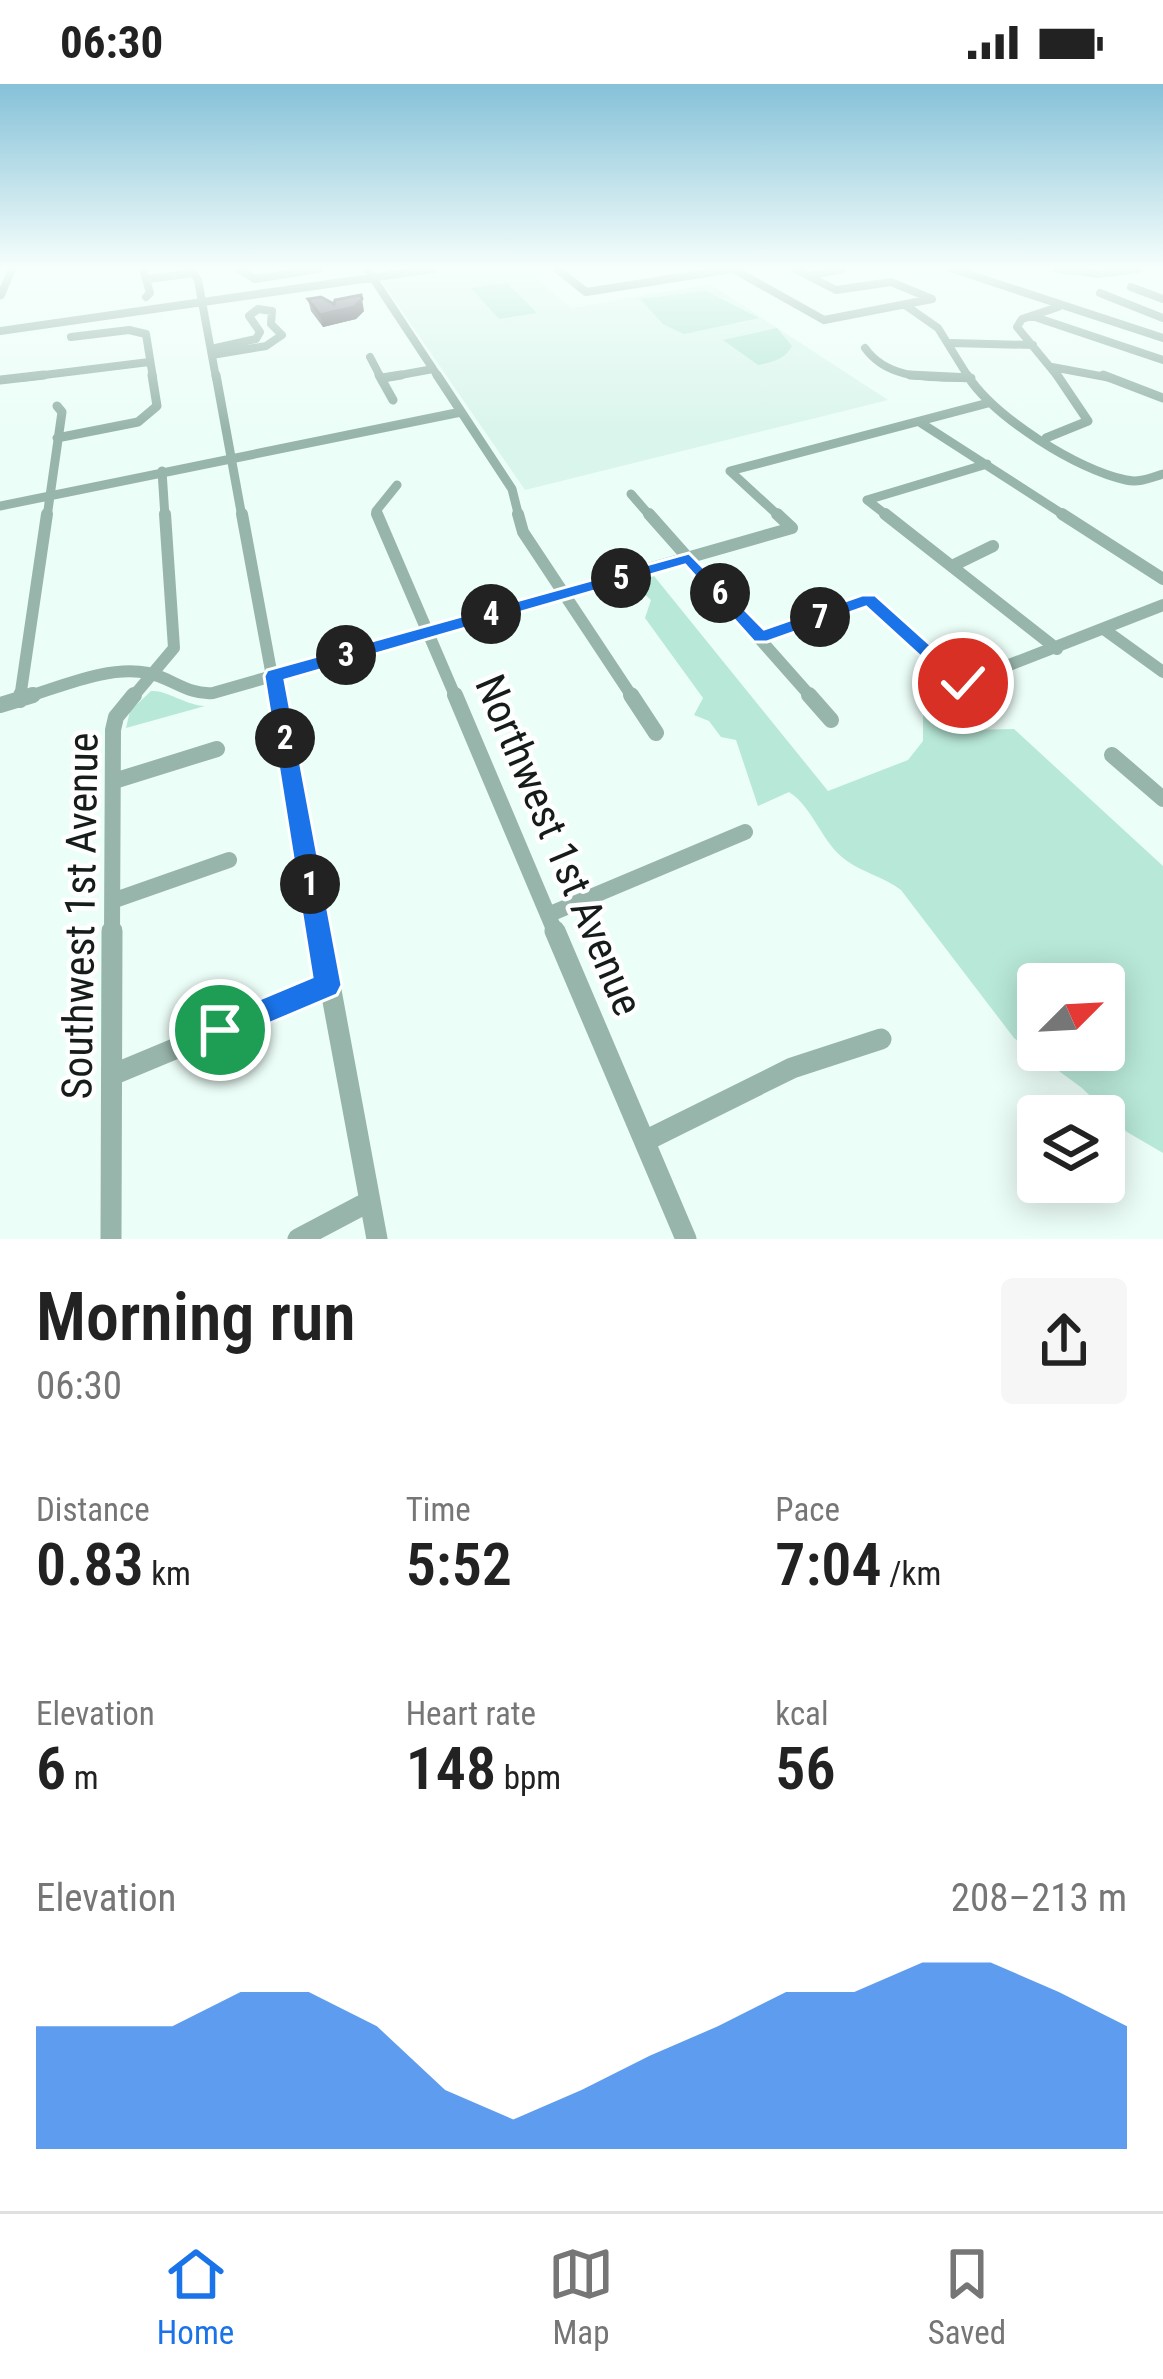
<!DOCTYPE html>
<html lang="en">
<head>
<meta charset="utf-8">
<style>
  body { margin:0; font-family:"Roboto Condensed",sans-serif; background:#f6f6f6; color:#222; height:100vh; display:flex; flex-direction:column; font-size:45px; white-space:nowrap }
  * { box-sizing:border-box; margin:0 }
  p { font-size:39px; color:#767676 }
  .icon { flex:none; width:66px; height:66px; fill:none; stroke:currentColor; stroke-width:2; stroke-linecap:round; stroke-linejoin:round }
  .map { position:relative; height:1155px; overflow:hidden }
  .side { display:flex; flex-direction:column; background:#fff; flex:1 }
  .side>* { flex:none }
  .needle { width:78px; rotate:66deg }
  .tools { position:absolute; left:1017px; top:879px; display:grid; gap:24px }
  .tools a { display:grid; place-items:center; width:108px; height:108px; border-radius:12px; background:#fff; box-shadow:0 6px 30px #0003; font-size:60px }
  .pin { position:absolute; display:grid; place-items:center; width:102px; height:102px; color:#fff; margin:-51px; border:6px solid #fff; border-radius:50%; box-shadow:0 3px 12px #0007 }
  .km { position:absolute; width:60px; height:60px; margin:-30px; border-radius:50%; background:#222; color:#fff; font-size:33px; line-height:60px; text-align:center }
  .round { display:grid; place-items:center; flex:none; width:126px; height:126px; border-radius:12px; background:#f6f6f6 }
  .summary { display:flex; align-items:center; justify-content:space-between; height:204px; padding:0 36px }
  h1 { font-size:66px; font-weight:600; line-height:90px }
  .metrics { display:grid; grid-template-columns:repeat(3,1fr); gap:18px; height:204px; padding:12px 36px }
  .metrics div { display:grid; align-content:center }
  .metrics b { font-size:60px; font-weight:600 }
  .metrics small { font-size:33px; font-weight:400 }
  .metrics p { font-size:33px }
  .chart { height:336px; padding:24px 36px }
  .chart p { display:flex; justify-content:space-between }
  .chart svg { width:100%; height:216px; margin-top:12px; fill:#1a73e8; opacity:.7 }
  .status { display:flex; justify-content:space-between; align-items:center; height:84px; padding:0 60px; background:#fff; direction:ltr }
  .status svg { height:33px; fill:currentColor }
  .tabs { display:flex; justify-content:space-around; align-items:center; height:168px; border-top:3px solid #e0e0e0; background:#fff; font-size:33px; color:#767676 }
  .tabs a { display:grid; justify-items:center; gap:6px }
  .tabs .on { color:#1a73e8 }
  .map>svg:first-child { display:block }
</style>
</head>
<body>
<div class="status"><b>06:30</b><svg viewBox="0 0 49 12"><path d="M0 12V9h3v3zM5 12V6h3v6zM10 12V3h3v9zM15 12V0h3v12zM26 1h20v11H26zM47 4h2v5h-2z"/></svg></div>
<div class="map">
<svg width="1163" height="1155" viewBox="0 0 1163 1155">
  <rect width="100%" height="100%" fill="#ecfef8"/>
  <!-- built -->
  <path fill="#daf5ec" d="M 449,185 L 527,185 L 571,224 L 710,200 L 888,316 L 525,406 L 380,195 Z"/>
  <!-- green -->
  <path fill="#b8e8d8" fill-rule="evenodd" d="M 507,199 L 537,229 L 499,235 L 471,204 Z
    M 706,207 L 759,234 L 684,250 L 663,240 L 640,215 Z
    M 777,244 L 792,262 C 785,276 772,278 758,281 L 723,256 Z
    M 654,492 L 828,707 L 908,676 L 923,657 L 923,631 L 966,646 L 1014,645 L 1163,782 L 1163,1069 L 1127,1048 L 1082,1004 L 1014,954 L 901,806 C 884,793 864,789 847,777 C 822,760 814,724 789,708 L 758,722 L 736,656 L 721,653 L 709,637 L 694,631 L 703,614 L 645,534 L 651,516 L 633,500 ZM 1038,900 L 1104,900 L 1104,966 L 1038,966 Z
    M 151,607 C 167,606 185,621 205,622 L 126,644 L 130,627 Z"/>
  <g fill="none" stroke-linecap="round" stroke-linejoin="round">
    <!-- minor-far4 -->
    <path stroke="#98b5ab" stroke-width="8" d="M 143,185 L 150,209 L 146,213
      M 190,185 L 198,196 L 216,294
      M 239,185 L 255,195 L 318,185
      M 367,185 L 439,294
      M 557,185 L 586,208 L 733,185
      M 733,185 L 824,236 L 932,215 L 891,198 L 836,206 L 795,185
      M 953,185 L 1163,254
      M 1057,185 L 1098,190 L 1139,185
      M 809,192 L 842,185
      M 149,195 L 194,189
      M 1131,203 L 1163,215
      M 1100,209 L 1163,234
      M 1,211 L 12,185
      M 905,221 L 938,244 L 969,294
      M 1058,223 L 1022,235 L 1017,243 L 1059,294
      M 1032,232 L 1163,276
      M 0,247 L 433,185
      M 71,253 L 129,246 L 146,250 L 153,294
      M 951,259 L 1033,261
      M 865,264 C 887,295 926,293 961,294
      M 211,265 L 256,255 L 260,248 L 249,232 L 258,225 L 272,227 L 271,240 L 282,251 L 266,262 L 212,271
      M 370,273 L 381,294
      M 1052,283 L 1111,294
      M 20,294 L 149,278
      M 384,294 L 433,285"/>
    <!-- minor-far3 -->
    <path stroke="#98b5ab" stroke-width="9" d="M 216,291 L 242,433
      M 379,291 L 393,316
      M 437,291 L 512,405 L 519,433
      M 910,291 L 971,294
      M 967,291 C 994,333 1077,386 1126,396 C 1139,399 1150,394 1163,390
      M 1103,291 L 1163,314
      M 382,294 L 401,291
      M 0,296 L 44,291
      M 921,339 L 1067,433
      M 57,354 L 138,338 L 157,322 L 152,291
      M 1046,354 L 1088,337 L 1057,291
      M 162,387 L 165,433
      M 730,387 L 988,319
      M 730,387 L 780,433
      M 631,410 L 651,433
      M 867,416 L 889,433
      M 867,416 L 987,380
      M 0,422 L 461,328
      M 47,433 L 62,328 L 57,322
      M 379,433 L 376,427 L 397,401"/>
    <!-- minor-far2 -->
    <path stroke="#98b5ab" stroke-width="12" d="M 242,430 L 276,614
      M 377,430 L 456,614
      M 518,430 L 523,448 L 633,614
      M 649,430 L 812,614
      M 777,430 L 792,444
      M 885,430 L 1057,565
      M 1062,430 L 1163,495
      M 952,482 L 993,462
      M 1105,546 L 1163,588
      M 761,553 L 869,516 L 963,599 L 1163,521
      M 20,614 L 47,430
      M 23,614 C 61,603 108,581 148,589 C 172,594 187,611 213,609 L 792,444
      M 132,614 L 174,564 L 165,430"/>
    <!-- minor-far1 -->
    <path stroke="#98b5ab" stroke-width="16" d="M 276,611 L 320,850
      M 455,611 L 556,850
      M 631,611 L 656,649
      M 809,611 L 831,636
      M 20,616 L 21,611
      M 0,621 L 33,611
      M 1112,671 L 1163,715
      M 114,697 L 217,665
      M 115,816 L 229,776
      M 550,830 L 745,748
      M 112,850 L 113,646 L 116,633 L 134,611"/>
    <!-- minor -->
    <path stroke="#98b5ab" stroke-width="21" d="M 320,847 L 377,1155
      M 555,847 L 686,1155
      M 112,991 L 328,901
      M 645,1057 L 792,984 L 881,955
      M 111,1155 L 112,847
      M 298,1155 L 370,1117"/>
  </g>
  <!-- wall -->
  <path fill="#5c5965" d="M 308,215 L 334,220 L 364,227 L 356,235 L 323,243 L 311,227 Z"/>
  <!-- shaded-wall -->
  <path fill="#4b4952" d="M 362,215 L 364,227 L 356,235 L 323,243 L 320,231 Z"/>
  <!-- building -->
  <path fill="#6b6875" stroke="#4b4952" stroke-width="3" d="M 361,211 L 362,215 L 354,223 L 320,231 L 308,215 L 321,213 L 334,220 L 335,216 Z"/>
  <!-- sky -->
  <linearGradient id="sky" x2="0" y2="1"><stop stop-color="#85c1d8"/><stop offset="0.53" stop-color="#f6fffc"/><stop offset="1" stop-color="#f6fffc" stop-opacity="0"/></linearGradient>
  <rect width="1163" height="346" fill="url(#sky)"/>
  <!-- route -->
  <path fill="#1a73e8" stroke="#fff" stroke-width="3" d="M 689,469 L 764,545 L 862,511 L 875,511 L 973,599 L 963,607 L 956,605 L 866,523 L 767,558 L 754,558 L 685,481 L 285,596 L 342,901 L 337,911 L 230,956 L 220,960 L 210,956 L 205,946 L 210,936 L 312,893 L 264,592 L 267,586 Z"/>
  <g text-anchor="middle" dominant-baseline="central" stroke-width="9" stroke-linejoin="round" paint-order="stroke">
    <!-- near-street labels -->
    <g font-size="42" fill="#151c19" stroke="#fff">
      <text transform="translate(559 761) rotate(67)">Northwest 1st Avenue</text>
      <text transform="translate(80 832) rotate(-89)">Southwest 1st Avenue</text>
    </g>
  </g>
</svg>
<div class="tools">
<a><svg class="needle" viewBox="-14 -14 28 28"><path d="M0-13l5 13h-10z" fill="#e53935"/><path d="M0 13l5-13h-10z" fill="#767676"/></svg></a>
<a><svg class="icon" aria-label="layers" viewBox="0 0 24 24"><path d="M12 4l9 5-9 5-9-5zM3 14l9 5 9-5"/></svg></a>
</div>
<div class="pin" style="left:220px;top:946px;background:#1e9e55"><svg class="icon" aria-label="arrive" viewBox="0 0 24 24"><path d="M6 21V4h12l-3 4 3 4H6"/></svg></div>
<div class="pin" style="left:963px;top:599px;background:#d93025"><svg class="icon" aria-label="check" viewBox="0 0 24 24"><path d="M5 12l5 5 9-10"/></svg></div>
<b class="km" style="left:310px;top:800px">1</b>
<b class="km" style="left:285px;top:654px">2</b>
<b class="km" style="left:346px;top:571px">3</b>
<b class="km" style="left:491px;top:530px">4</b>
<b class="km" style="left:621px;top:494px">5</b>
<b class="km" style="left:720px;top:509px">6</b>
<b class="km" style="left:820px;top:533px">7</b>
</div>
<section class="side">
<div class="summary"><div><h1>Morning run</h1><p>06:30</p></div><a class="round"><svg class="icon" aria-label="share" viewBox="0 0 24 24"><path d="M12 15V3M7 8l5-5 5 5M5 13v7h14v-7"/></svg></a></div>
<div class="metrics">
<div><p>Distance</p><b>0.83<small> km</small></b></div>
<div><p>Time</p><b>5:52</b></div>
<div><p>Pace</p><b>7:04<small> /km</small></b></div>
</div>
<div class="metrics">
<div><p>Elevation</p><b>6<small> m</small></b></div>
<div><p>Heart rate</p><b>148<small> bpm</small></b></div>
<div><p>kcal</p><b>56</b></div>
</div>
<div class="chart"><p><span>Elevation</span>208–213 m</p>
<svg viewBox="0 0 160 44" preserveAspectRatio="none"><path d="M0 44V19L10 19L20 19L30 12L40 12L50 19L60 32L70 38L80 32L90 25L100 19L110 12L120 12L130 6L140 6L150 12L160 19V44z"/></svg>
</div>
</section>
<nav class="tabs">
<a class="on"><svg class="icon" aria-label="home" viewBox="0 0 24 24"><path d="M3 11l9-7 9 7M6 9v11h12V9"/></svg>Home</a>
<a><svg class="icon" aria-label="map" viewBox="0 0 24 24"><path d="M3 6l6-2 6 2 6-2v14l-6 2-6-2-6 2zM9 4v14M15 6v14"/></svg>Map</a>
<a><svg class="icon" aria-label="saved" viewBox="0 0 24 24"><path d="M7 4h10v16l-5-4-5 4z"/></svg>Saved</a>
</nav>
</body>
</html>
